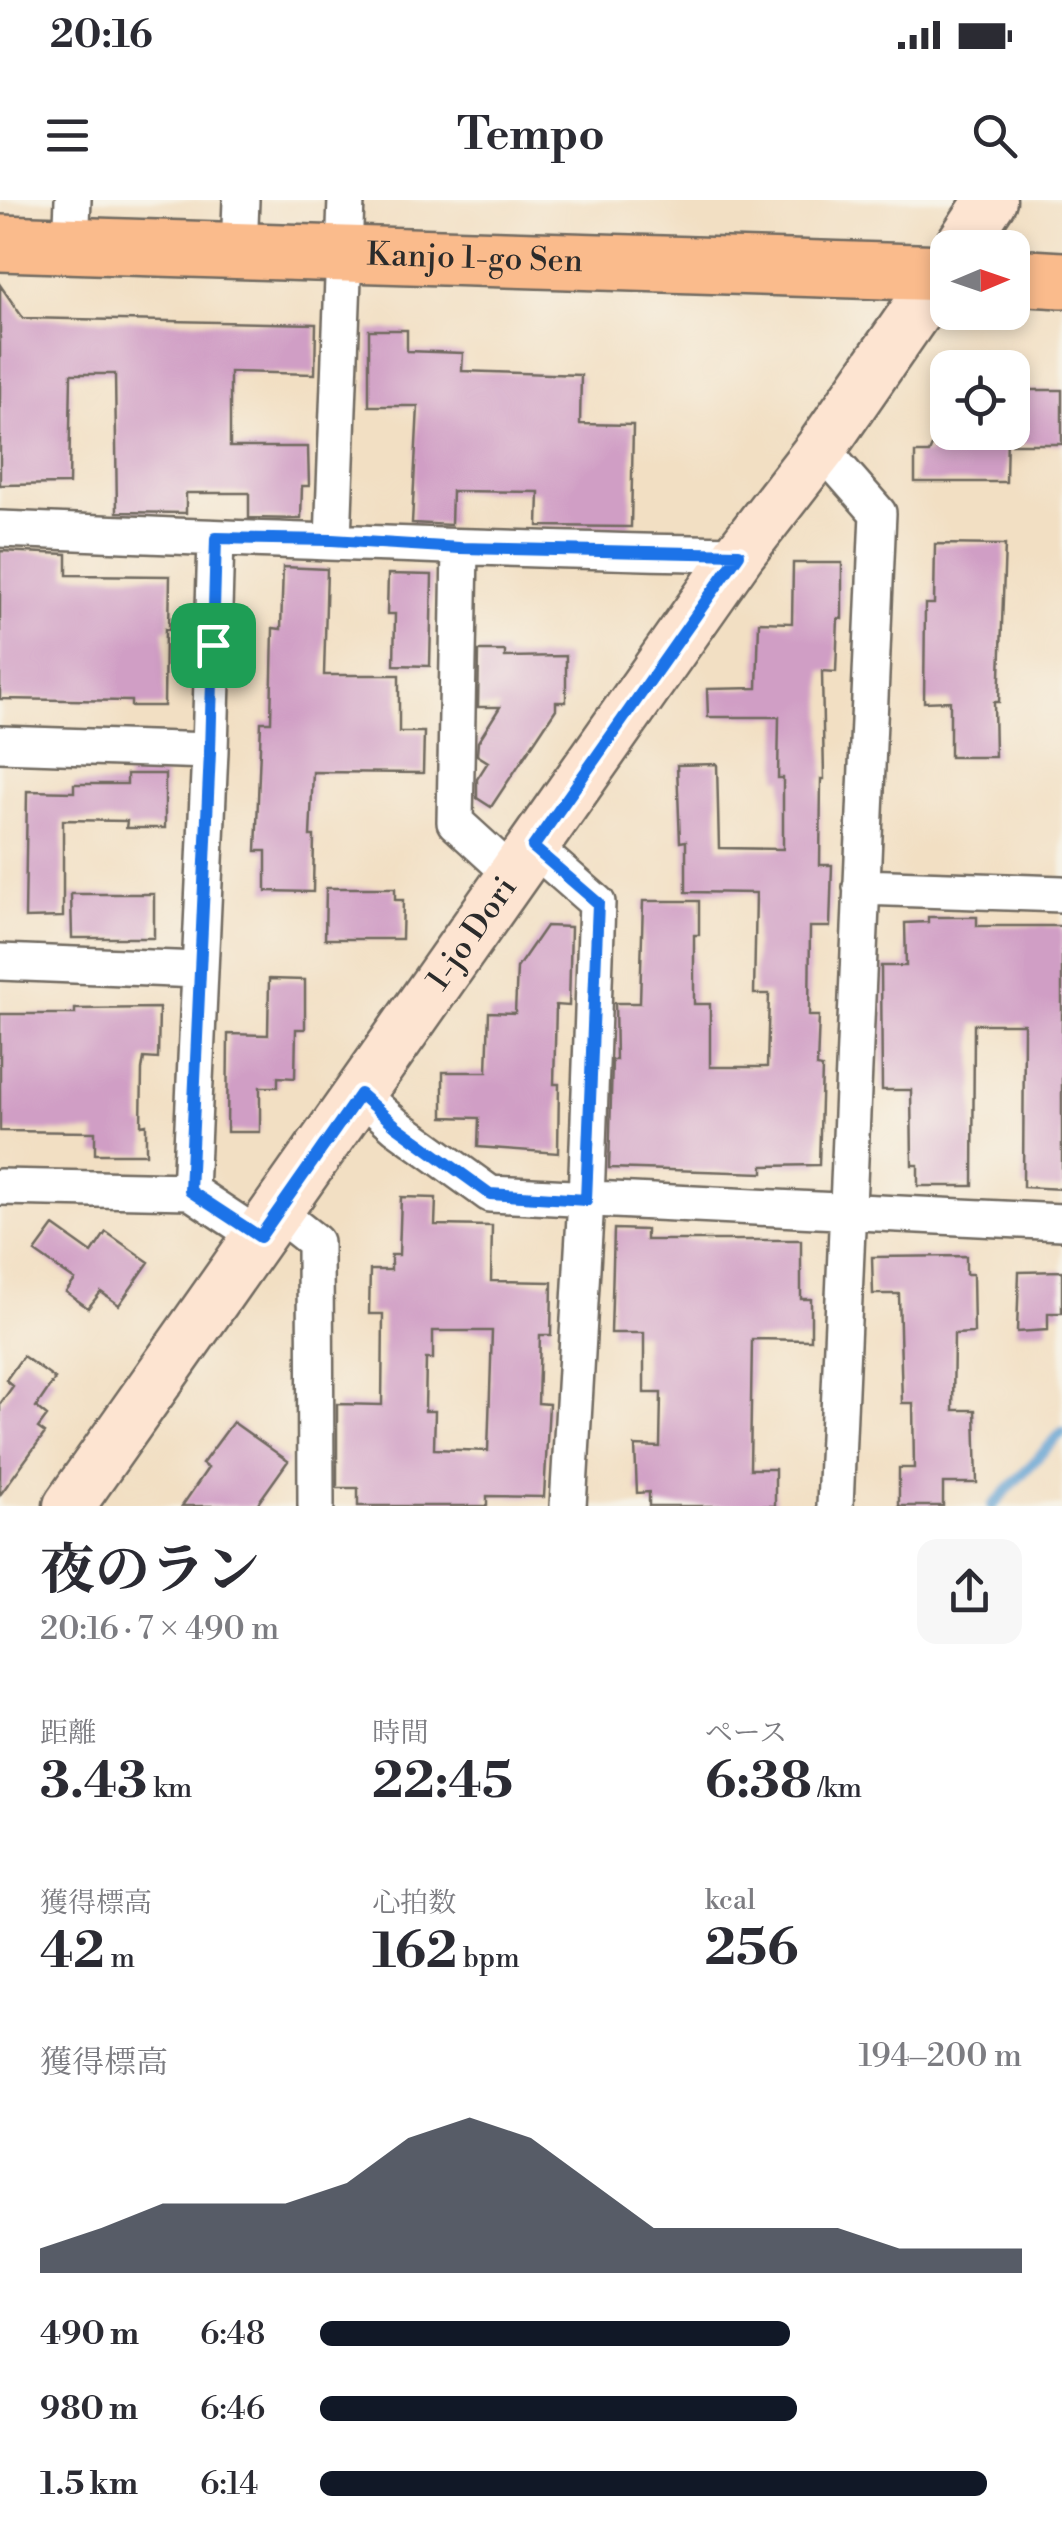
<!DOCTYPE html>
<html lang="ja">
<head>
<meta charset="utf-8">
<style>
  body { margin:0; font-family:"Libre Bodoni","Noto Serif JP",serif; background:#f7f7f7; color:#2b2b33; height:100vh; display:flex; flex-direction:column; font-size:38px; white-space:nowrap }
  * { box-sizing:border-box; margin:0 }
  p { font-size:32px; color:#7c7c81 }
  .icon { flex:none; width:55px; height:55px; fill:none; stroke:currentColor; stroke-width:2; stroke-linecap:round; stroke-linejoin:round }
  .map { position:relative; height:1306px; overflow:hidden }
  .side { display:flex; flex-direction:column; background:#fff; flex:1 }
  .side>* { flex:none }
  .needle { width:65px; rotate:88deg }
  .controls { position:absolute; left:930px; top:30px; display:grid; gap:20px }
  .controls a { display:grid; place-items:center; width:100px; height:100px; border-radius:20px; background:#fff; box-shadow:0 5px 15px #0003; font-size:50px }
  .pin { position:absolute; display:grid; place-items:center; width:85px; height:85px; color:#fff; margin:-42px; border-radius:20px; box-shadow:0 5px 15px #0006 }
  .round { display:grid; place-items:center; flex:none; width:105px; height:105px; border-radius:20px; background:#f7f7f7 }
  .headline { display:flex; align-items:center; justify-content:space-between; height:170px; padding:0 40px }
  h1 { font-size:55px; font-weight:700; line-height:75px }
  .stats { display:grid; grid-template-columns:repeat(3,1fr); gap:15px; height:170px; padding:10px 40px }
  .stats div { display:grid; align-content:center }
  .stats b { font-size:50px; font-weight:700 }
  .stats small { font-size:28px; font-weight:400 }
  .stats p { font-size:28px }
  .chart { height:280px; padding:20px 40px }
  .chart p { display:flex; justify-content:space-between }
  .chart svg { width:100%; height:180px; margin-top:10px; fill:#111827; opacity:.7 }
  ul { padding:0 40px; list-style:none; font-size:32px }
  li { display:grid; grid-template-columns:160px 120px 1fr; align-items:center; height:75px }
  li i { height:25px; border-radius:12px; background:#111827 }
  .status { display:flex; justify-content:space-between; align-items:center; height:70px; padding:0 50px; background:#fff; direction:ltr }
  .status svg { height:28px; fill:currentColor }
  header { display:flex; justify-content:space-between; align-items:center; height:130px; padding:0 40px; background:#fff; font-size:45px; font-weight:700 }
  .map>svg:first-child { display:block }
</style>
</head>
<body>
<div class="status"><b>20:16</b><svg viewBox="0 0 49 12"><path d="M0 12V9h3v3zM5 12V6h3v6zM10 12V3h3v9zM15 12V0h3v12zM26 1h20v11H26zM47 4h2v5h-2z"/></svg></div>
<header><svg class="icon" aria-label="menu" viewBox="0 0 24 24"><path d="M4 6h16M4 12h16M4 18h16"/></svg>Tempo<svg class="icon" aria-label="search" viewBox="0 0 24 24"><circle cx="10" cy="10" r="6"/><path d="M15 15l6 6"/></svg></header>
<div class="map">
<svg width="1062" height="1306" viewBox="0 0 1062 1306">
  <rect width="100%" height="100%" fill="#f7f3e8"/>
  <filter id="ink" filterUnits="userSpaceOnUse"><feTurbulence type="fractalNoise" baseFrequency=".01" numOctaves="2"/><feDisplacementMap in="SourceGraphic" scale="20" xChannelSelector="R" yChannelSelector="G"/><feConvolveMatrix kernelMatrix="1 2 1 2 8 2 1 2 1" color-interpolation-filters="sRGB"/></filter>
  <filter id="wash" filterUnits="userSpaceOnUse"><feTurbulence type="fractalNoise" baseFrequency=".0048" numOctaves="4" result="noise"/><feDisplacementMap in="SourceGraphic" scale="40" xChannelSelector="R" yChannelSelector="G"/><feGaussianBlur stdDeviation="2.25" result="paint"/><feColorMatrix in="noise" values="0 0 0 0 0 0 0 0 0 0 0 0 0 0 0 0 0 1.4 0 .05"/><feComposite in="paint" operator="in"/></filter>
  <g filter="url(#wash)">
    <rect width="100%" height="100%" fill="#f2dfc3"/>
    <g fill="none" stroke-linecap="round" stroke-linejoin="round">
      <!-- stream -->
      <path stroke="#60a0d2" stroke-width="10" d="M 992,1306 L 1062,1232"/>
    </g>
    <g id="blocks">
      <!-- building -->
      <path fill="#d09ec5" fill-rule="evenodd" d="M 0,85 L 23,118 L 316,124 L 315,174 L 230,172 L 230,247 L 308,247 L 309,286 L 302,286 L 301,319 L 249,318 L 249,293 L 186,293 L 186,313 L 117,312 L 115,174 L 71,174 L 69,284 L 0,285 Z
        M 369,130 L 407,130 L 407,151 L 463,153 L 462,171 L 581,175 L 580,224 L 633,225 L 631,327 L 538,326 L 539,292 L 452,291 L 451,325 L 412,323 L 418,206 L 369,206 Z
        M 1012,190 L 1062,190 L 1062,244 L 1012,244 Z
        M 938,232 L 1007,232 L 1006,282 L 915,282 L 915,253 L 929,253 Z
        M 935,344 L 1005,345 L 999,502 L 994,502 L 995,557 L 950,557 L 950,501 L 924,502 L 925,404 L 934,404 Z
        M 0,351 L 67,354 L 67,375 L 170,376 L 169,430 L 165,429 L 164,506 L 131,506 L 131,501 L 0,499 Z
        M 793,363 L 842,363 L 842,419 L 838,418 L 836,472 L 822,471 L 824,579 L 821,579 L 820,665 L 832,665 L 830,727 L 810,727 L 809,816 L 819,816 L 817,867 L 822,868 L 819,965 L 763,966 L 763,973 L 609,968 L 612,860 L 616,860 L 615,803 L 640,803 L 643,701 L 699,701 L 699,735 L 694,735 L 694,804 L 710,804 L 710,867 L 767,867 L 769,794 L 754,794 L 756,693 L 686,692 L 686,641 L 680,642 L 677,565 L 717,564 L 719,648 L 783,649 L 783,578 L 778,578 L 779,517 L 708,517 L 707,489 L 757,488 L 759,422 L 792,423 Z
        M 283,367 L 327,369 L 324,475 L 399,475 L 399,532 L 424,532 L 423,573 L 313,572 L 310,636 L 314,636 L 313,692 L 266,691 L 266,651 L 256,651 L 261,522 L 271,522 L 273,428 L 281,429 Z
        M 388,374 L 432,375 L 430,466 L 394,465 L 395,414 L 387,414 Z
        M 479,451 L 505,451 L 505,457 L 566,456 L 566,502 L 556,502 L 556,509 L 491,607 L 477,598 L 477,579 L 488,562 L 477,555 L 478,542 L 500,507 L 478,507 Z
        M 127,574 L 165,574 L 165,628 L 126,628 L 127,621 L 63,620 L 63,717 L 25,718 L 27,591 L 74,592 L 74,584 L 127,584 Z
        M 326,688 L 395,688 L 395,700 L 403,700 L 402,739 L 325,739 Z
        M 71,694 L 154,694 L 154,738 L 72,738 Z
        M 928,717 L 977,717 L 977,726 L 1062,726 L 1062,989 L 1023,987 L 1024,824 L 974,824 L 973,986 L 918,986 L 918,965 L 912,965 L 911,890 L 882,890 L 881,766 L 906,766 L 905,723 L 928,722 Z
        M 546,726 L 571,727 L 569,806 L 556,805 L 554,884 L 559,884 L 558,953 L 478,947 L 479,918 L 443,917 L 443,872 L 487,872 L 489,812 L 515,813 L 517,768 Z
        M 269,779 L 305,780 L 305,829 L 296,829 L 295,878 L 278,877 L 278,887 L 260,887 L 260,932 L 227,932 L 228,834 L 268,835 Z
        M 159,808 L 158,859 L 144,858 L 142,870 L 141,925 L 146,924 L 146,954 L 95,954 L 95,932 L 0,931 L 0,814 L 75,814 L 75,809 Z
        M 401,997 L 436,998 L 435,1025 L 492,1026 L 491,1081 L 552,1082 L 551,1135 L 540,1135 L 538,1203 L 549,1204 L 544,1297 L 487,1296 L 487,1306 L 358,1306 L 358,1288 L 337,1288 L 337,1204 L 382,1205 L 383,1114 L 369,1114 L 370,1070 L 391,1070 L 391,1055 L 399,1055 ZM 433,1131 L 492,1131 L 488,1251 L 434,1249 L 435,1211 L 425,1211 L 426,1159 L 433,1159 Z
        M 54,1026 L 92,1053 L 106,1032 L 149,1062 L 119,1105 L 101,1092 L 88,1108 L 66,1092 L 75,1080 L 35,1052 Z
        M 614,1029 L 646,1030 L 646,1040 L 801,1040 L 801,1099 L 811,1099 L 811,1140 L 752,1139 L 750,1269 L 775,1269 L 775,1306 L 649,1306 L 649,1292 L 637,1293 L 635,1246 L 660,1247 L 661,1193 L 644,1193 L 644,1133 L 611,1133 Z
        M 966,1056 L 966,1074 L 973,1074 L 974,1133 L 954,1134 L 953,1210 L 975,1210 L 977,1283 L 943,1283 L 943,1306 L 899,1306 L 899,1268 L 914,1268 L 913,1203 L 902,1203 L 899,1094 L 873,1094 L 872,1057 Z
        M 1062,1071 L 1062,1113 L 1048,1113 L 1048,1130 L 1017,1132 L 1019,1072 Z
        M 23,1156 L 55,1179 L 36,1207 L 47,1216 L 38,1228 L 45,1233 L 0,1295 L 0,1204 L 13,1186 L 6,1180 Z
        M 233,1222 L 288,1261 L 256,1306 L 182,1306 L 208,1268 L 202,1264 Z"/>
    </g>
  </g>
  <g filter="url(#ink)">
    <use href="#blocks" fill-opacity="0" stroke="#716a60" stroke-width="2.5"/>
    <g fill="none" stroke-linecap="round" stroke-linejoin="round">
      <defs>
        <path id="minor" d="M 71,46 L 73,0
          M 239,52 L 241,0
          M 821,248 L 878,313 L 835,1306
          M 0,329 C 246,339 493,349 739,354
          M 333,340 L 346,0
          M 460,348 L 455,622 L 513,675
          M 0,544 L 210,551
          M 533,647 L 597,703 L 586,1000 L 568,1306
          M 861,687 L 1062,694
          M 0,762 L 199,770
          M 360,894 L 396,926 L 490,994 L 1062,1022
          M 0,987 L 190,991 L 259,1037
          M 190,991 L 210,551 L 216,338
          M 277,1012 L 315,1042 L 316,1306"/>
        <g id="secondary">
          <path d="M 959,48 L 991,0"/>
          <path id="s1" d="M 69,1306 L 739,354 L 821,248 L 948,65"/>
        </g>
        <g id="primary">
          <path id="s2" d="M 0,43 L 948,73"/>
          <path d="M 1012,77 L 1062,80"/>
        </g>
      </defs>
      <!-- minor casing -->
      <use href="#minor" stroke="#716a60" stroke-width="40"/>
      <!-- secondary casing -->
      <use href="#secondary" stroke="#716a60" stroke-width="55"/>
      <!-- primary casing -->
      <use href="#primary" stroke="#716a60" stroke-width="60"/>
      <!-- minor -->
      <use href="#minor" stroke="#fff" stroke-width="35"/>
      <!-- secondary -->
      <use href="#secondary" stroke="#fde4d1" stroke-width="50"/>
      <!-- primary -->
      <use href="#primary" stroke="#fabb8c" stroke-width="55"/>
    </g>
  </g>
  <g fill="none" stroke-linecap="round" stroke-linejoin="round" filter="url(#ink)">
    <defs>
      <path id="route" d="M 216,338 L 332,340 L 460,348 L 739,354 L 533,647 L 598,703 L 586,1000 L 490,994 L 396,926 L 360,894 L 260,1037 L 190,991 L 210,552 Z"/>
    </defs>
    <!-- route casing -->
    <use href="#route" stroke="#fff" stroke-width="20"/>
    <!-- route -->
    <use href="#route" stroke="#1a73e8" stroke-width="12"/>
  </g>
  <g text-anchor="middle" dominant-baseline="central" stroke-width="9" stroke-linejoin="round" paint-order="stroke">
    <!-- street labels -->
    <g font-size="32" fill="#2b2b2b" stroke="#f7f3e8">
      <text stroke="none"><textPath href="#s2" startOffset="475">Kanjo 1-go Sen</textPath></text>
      <text stroke="none"><textPath href="#s1" startOffset="700">1-jo Dori</textPath></text>
    </g>
  </g>
</svg>
<div class="controls">
<a><svg class="needle" viewBox="-14 -14 28 28"><path d="M0-13l5 13h-10z" fill="#e53935"/><path d="M0 13l5-13h-10z" fill="#7c7c81"/></svg></a>
<a><svg class="icon" aria-label="locate" viewBox="0 0 24 24"><circle cx="12" cy="12" r="6"/><path d="M12 2v4M12 18v4M2 12h4M18 12h4"/></svg></a>
</div>
<div class="pin" style="left:213px;top:445px;background:#1e9e55"><svg class="icon" aria-label="arrive" viewBox="0 0 24 24"><path d="M6 21V4h12l-3 4 3 4H6"/></svg></div>
</div>
<section class="side">
<div class="headline"><div><h1>夜のラン</h1><p>20:16 · 7 × 490 m</p></div><a class="round"><svg class="icon" aria-label="share" viewBox="0 0 24 24"><path d="M12 15V3M7 8l5-5 5 5M5 13v7h14v-7"/></svg></a></div>
<div class="stats">
<div><p>距離</p><b>3.43<small> km</small></b></div>
<div><p>時間</p><b>22:45</b></div>
<div><p>ペース</p><b>6:38<small> /km</small></b></div>
</div>
<div class="stats">
<div><p>獲得標高</p><b>42<small> m</small></b></div>
<div><p>心拍数</p><b>162<small> bpm</small></b></div>
<div><p>kcal</p><b>256</b></div>
</div>
<div class="chart"><p><span>獲得標高</span>194–200 m</p>
<svg viewBox="0 0 160 44" preserveAspectRatio="none"><path d="M0 44V38L10 33L20 27L30 27L40 27L50 22L60 11L70 6L80 11L90 22L100 33L110 33L120 33L130 33L140 38L150 38L160 38V44z"/></svg>
</div>
<ul>
<li><b>490 m</b>6:48<i style="width:67%"></i></li>
<li><b>980 m</b>6:46<i style="width:68%"></i></li>
<li><b>1.5 km</b>6:14<i style="width:95%"></i></li>
</ul>
</section>
</body>
</html>
